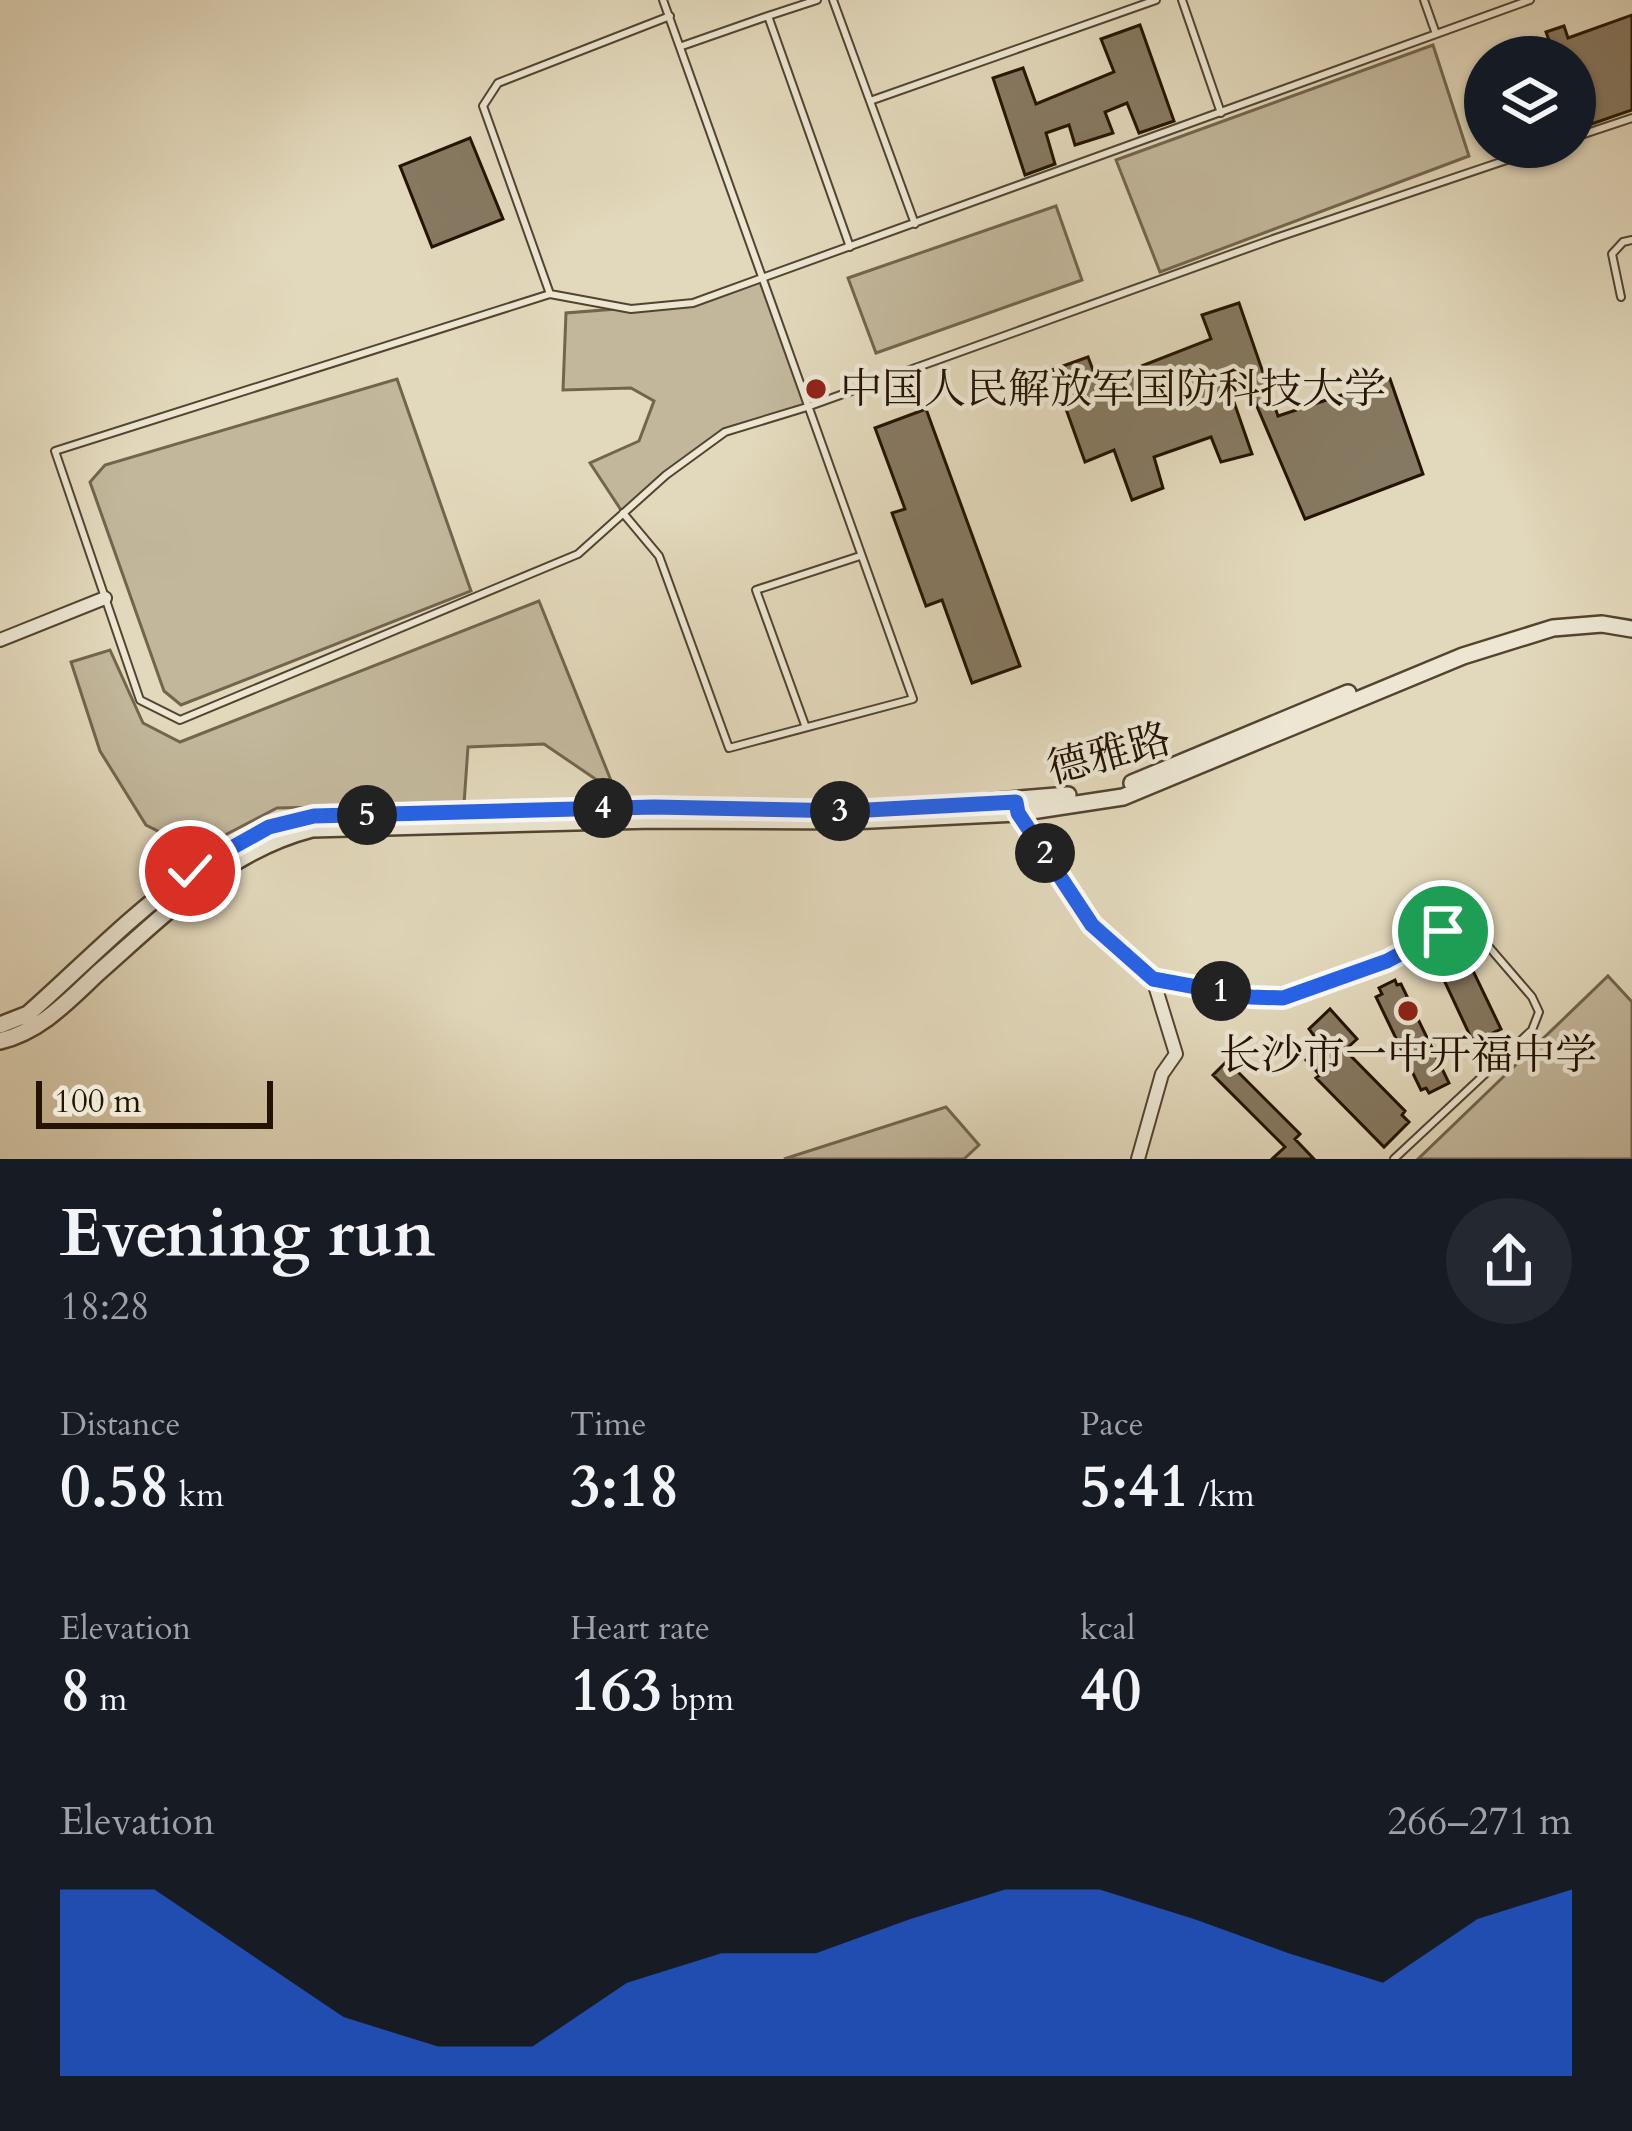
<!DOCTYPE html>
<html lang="en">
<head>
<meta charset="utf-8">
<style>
  body { margin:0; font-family:Cardo,"Noto Serif SC",serif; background:#242831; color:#f1f3f6; height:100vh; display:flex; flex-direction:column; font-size:45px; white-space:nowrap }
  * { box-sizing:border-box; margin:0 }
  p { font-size:39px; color:#9ea1a6 }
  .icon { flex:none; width:66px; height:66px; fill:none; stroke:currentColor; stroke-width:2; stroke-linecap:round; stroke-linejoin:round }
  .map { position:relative; height:1159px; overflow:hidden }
  .sheet { display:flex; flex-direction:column; background:#171b24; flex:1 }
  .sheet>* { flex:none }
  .buttons { position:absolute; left:1464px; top:36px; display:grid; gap:24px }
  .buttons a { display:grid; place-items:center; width:132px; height:132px; border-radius:50%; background:#171b24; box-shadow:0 3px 9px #0004; font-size:60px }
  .scale { position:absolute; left:36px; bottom:30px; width:237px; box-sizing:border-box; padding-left:12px; border:6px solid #231300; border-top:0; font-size:33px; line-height:42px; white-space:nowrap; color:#231300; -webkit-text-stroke:9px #ece6d3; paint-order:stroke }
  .pin { position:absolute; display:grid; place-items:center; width:102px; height:102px; color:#fff; margin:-51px; border:6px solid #fff; border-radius:50%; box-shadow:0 3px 12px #0007 }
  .km { position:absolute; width:60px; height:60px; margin:-30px; border-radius:50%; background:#222; color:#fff; font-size:33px; line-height:60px; text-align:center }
  .round { display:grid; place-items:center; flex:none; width:126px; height:126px; border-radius:63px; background:#242831 }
  .overview { display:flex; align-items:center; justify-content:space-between; height:204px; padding:0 60px }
  h1 { font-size:66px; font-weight:700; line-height:90px }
  .stats { display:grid; grid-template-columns:repeat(3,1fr); gap:18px; height:204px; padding:12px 60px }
  .stats div { display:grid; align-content:center }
  .stats b { font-size:60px; font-weight:700 }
  .stats small { font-size:33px; font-weight:400 }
  .stats p { font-size:33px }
  .chart { height:336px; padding:24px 60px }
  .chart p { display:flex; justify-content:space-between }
  .chart svg { width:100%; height:216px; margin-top:12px; fill:#2563eb; opacity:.7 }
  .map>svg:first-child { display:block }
</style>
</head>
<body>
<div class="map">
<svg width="1632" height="1159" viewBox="0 0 1632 1159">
  <rect width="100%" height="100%" fill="#e2d8bb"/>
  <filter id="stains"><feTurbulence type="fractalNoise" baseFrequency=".00167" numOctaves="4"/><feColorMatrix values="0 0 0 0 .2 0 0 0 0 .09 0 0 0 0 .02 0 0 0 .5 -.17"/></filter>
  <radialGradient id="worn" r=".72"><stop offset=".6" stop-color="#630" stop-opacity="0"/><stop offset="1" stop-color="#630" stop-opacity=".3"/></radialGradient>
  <!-- green -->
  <path fill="#c2b79b" stroke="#72654e" stroke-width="3" d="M 1433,45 L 1469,156 L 1160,272 L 1116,160 Z
    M 1056,206 L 1082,280 L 876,353 L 848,278 Z
    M 760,280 L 807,407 L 725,432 L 623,513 L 590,463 L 639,441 L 654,401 L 631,388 L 563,390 L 566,313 L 693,303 Z
    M 397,379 L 471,591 L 181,705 L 164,691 L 90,482 L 105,465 Z
    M 539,601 L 616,793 L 544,744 L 468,747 L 464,804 L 277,808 L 196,850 L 146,825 L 100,751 L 71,662 L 110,650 L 143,723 L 180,742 Z
    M 1608,976 L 1632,1002 L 1632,1159 L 1418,1159 Z
    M 946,1107 L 979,1145 L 964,1159 L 784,1159 Z"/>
  <!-- building -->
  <path fill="#867961" stroke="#231300" stroke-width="3" d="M 1632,15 L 1632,110 L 1580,128 L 1575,115 L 1575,57 L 1555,57 L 1546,32 L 1564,26 L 1568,38 Z
    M 1140,25 L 1174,121 L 1139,133 L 1127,103 L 1105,112 L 1113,133 L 1075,145 L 1069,125 L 1046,133 L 1055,164 L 1025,175 L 993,78 L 1023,68 L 1036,104 L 1114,72 L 1101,39 Z
    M 470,138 L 503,219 L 432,247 L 400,166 Z
    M 1239,303 L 1278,416 L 1390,379 L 1423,474 L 1305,519 L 1244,376 L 1227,382 L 1252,454 L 1221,462 L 1211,437 L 1154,457 L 1163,488 L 1132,500 L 1114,450 L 1085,462 L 1052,370 L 1088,357 L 1098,383 L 1211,339 L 1202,315 Z
    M 926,409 L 1020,666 L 972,683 L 942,600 L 926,606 L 892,513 L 905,509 L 875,428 Z
    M 1463,950 L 1501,1029 L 1473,1042 L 1436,963 Z
    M 1395,980 L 1397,985 L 1401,984 L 1449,1083 L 1429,1093 L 1426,1088 L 1421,1090 L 1376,997 L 1382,994 L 1379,988 Z
    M 1330,1009 L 1357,1039 L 1345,1050 L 1405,1111 L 1402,1115 L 1409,1122 L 1384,1147 L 1316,1078 L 1320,1075 L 1306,1060 L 1313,1054 L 1308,1044 L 1315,1037 L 1309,1029 Z
    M 1227,1061 L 1300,1134 L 1295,1139 L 1314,1159 L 1272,1159 L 1285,1147 L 1213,1075 Z"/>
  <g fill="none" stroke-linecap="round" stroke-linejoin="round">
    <defs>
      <path id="service" d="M 833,0 L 915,224
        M 1182,0 L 1221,113
        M 1424,0 L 1436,34
        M 670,16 L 498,83 L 483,106 L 550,294 L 631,309 L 693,303 L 1530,0
        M 768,16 L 817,0
        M 682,46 L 768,16 L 850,247
        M 870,101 L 1156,0
        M 1575,137 L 1632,118
        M 550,294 L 55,451 L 140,700 L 180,720 L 578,554 L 666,475 L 725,432 L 807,407 L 1276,238 L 1545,147
        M 1621,297 L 1612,254 L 1623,242 L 1632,240
        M 623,513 L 659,556 L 729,748 L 913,699 L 663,0
        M 805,725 L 756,590 L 860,556
        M 1020,816 L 1092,925 L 1153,979 L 1251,997 L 1283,998 L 1387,961 L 1443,931 L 1462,930 L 1483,940 L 1532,997 L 1539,1012 L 1532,1030 L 1394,1159"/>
      <path id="minor" d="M 0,640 L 105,598
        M 1138,1159 L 1162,1074 L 1176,1054 L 1153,979"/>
      <path id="tertiary" d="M 1132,783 L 1348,693
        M 912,808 L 1068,795
        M 0,1025 L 28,1014 C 110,942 203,836 313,816 L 654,807 L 840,811
        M 0,1041 C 41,1031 68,1001 98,973 C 163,916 226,851 312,829 L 653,820 L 851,821 L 1018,813 L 1123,797 L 1463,656 L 1553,628 L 1602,624 L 1632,629"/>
    </defs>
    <!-- service casing -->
    <use href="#service" stroke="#53442f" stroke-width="10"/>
    <!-- minor casing -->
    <use href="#minor" stroke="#53442f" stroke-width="16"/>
    <!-- tertiary casing -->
    <use href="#tertiary" stroke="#53442f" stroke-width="20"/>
    <!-- service -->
    <use href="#service" stroke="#ece6d3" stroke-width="6"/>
    <!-- minor -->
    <use href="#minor" stroke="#ece6d3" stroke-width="12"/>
    <!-- tertiary -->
    <use href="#tertiary" stroke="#ece6d3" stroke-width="15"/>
  </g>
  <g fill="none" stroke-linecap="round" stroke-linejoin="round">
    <defs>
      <path id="route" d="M 190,871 L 269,827 L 314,816 L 654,807 L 849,811 L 1016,802 L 1018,813 L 1092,925 L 1153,979 L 1251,997 L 1283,998 L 1387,961 L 1443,931"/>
    </defs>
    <!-- route casing -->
    <use href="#route" stroke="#fff" stroke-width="24"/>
    <!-- route -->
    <use href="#route" stroke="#2563eb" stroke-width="15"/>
  </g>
  <!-- markers -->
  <g fill="#8f2418" stroke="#ece6d3" stroke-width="4.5">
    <circle cx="816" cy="389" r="12"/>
    <circle cx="1408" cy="1011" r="12"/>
  </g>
  <g text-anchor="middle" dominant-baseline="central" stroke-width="9" stroke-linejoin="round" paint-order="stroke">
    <!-- poi labels -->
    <g font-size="42" fill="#231300" stroke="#ece6d3" text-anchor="start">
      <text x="840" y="389">中国人民解放军国防科技大学</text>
      <text x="1408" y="1055" text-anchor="middle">长沙市一中开福中学</text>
    </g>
    <!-- street labels -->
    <g font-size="42" fill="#231300" stroke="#ece6d3">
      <text transform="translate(1109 754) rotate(-15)">德雅路</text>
    </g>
  </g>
  <rect width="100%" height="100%" filter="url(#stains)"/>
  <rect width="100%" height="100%" fill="url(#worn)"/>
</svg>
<div class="buttons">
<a><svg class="icon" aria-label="layers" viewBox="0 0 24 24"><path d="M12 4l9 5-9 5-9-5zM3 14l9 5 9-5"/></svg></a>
</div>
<div class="scale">100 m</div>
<div class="pin" style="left:1443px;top:931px;background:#1e9e55"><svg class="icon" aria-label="arrive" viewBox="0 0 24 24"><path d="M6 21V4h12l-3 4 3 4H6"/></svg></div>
<div class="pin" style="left:190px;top:871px;background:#d93025"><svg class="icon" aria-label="check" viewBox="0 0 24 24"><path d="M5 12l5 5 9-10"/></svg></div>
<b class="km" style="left:1221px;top:991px">1</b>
<b class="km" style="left:1045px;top:853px">2</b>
<b class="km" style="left:840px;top:811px">3</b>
<b class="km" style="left:603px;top:808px">4</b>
<b class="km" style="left:367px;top:815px">5</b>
</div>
<section class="sheet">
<div class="overview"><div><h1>Evening run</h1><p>18:28</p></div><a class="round"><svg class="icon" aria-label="share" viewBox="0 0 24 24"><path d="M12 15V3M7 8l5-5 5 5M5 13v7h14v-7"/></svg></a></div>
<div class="stats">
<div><p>Distance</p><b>0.58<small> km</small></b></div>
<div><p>Time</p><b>3:18</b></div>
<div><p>Pace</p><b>5:41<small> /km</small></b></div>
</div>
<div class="stats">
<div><p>Elevation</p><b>8<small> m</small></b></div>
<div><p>Heart rate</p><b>163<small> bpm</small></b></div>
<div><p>kcal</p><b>40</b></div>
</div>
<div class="chart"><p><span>Elevation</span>266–271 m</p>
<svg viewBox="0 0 160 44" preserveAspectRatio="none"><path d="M0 44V6L10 6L20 19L30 32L40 38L50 38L60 25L70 19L80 19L90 12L100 6L110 6L120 12L130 19L140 25L150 12L160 6V44z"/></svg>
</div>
</section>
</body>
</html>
